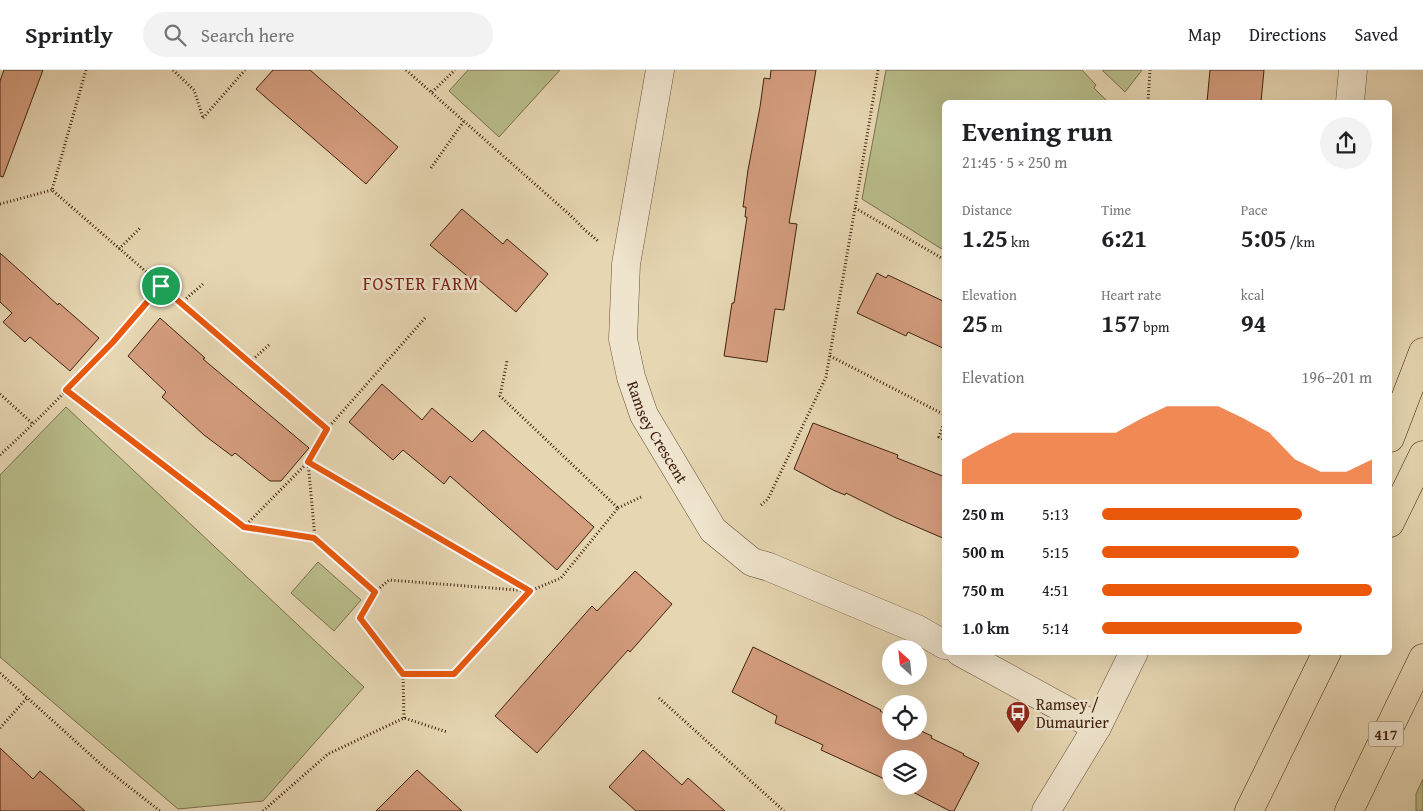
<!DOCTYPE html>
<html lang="en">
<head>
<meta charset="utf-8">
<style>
  body { margin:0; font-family:"Gentium Book Plus",serif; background:#f2f2f2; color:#202124; height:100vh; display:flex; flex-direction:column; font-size:19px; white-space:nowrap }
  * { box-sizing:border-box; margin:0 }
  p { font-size:16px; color:#757577 }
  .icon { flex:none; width:28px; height:28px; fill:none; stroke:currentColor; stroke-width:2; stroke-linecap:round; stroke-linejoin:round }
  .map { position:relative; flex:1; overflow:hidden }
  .panel { position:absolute; left:942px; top:30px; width:450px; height:555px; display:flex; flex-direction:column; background:#fff; border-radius:8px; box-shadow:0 5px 20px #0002 }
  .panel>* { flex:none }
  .needle { width:32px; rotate:333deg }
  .fabs { position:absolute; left:882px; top:570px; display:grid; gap:10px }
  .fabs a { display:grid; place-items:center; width:45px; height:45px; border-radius:50%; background:#fff; box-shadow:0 5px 20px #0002; font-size:25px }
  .pin { position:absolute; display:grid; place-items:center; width:42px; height:42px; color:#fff; margin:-21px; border:2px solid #fff; border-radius:50%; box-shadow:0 1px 5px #0007 }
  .round { display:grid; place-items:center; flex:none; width:52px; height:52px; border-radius:26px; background:#f2f2f2 }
  .overview { display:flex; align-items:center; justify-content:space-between; height:85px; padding:0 20px }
  h1 { font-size:28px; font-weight:700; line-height:38px }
  .metrics { display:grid; grid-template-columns:repeat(3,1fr); gap:8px; height:85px; padding:5px 20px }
  .metrics div { display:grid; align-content:center }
  .metrics b { font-size:25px; font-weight:700 }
  .metrics small { font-size:14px; font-weight:400 }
  .metrics p { font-size:14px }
  .chart { height:140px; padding:10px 20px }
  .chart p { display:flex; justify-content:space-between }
  .chart svg { width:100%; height:90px; margin-top:5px; fill:#ea580c; opacity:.7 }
  ul { padding:0 20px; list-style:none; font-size:16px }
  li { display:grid; grid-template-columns:80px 60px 1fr; align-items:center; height:38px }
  li i { height:12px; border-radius:6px; background:#ea580c }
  header { display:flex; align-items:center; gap:30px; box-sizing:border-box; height:70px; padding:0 25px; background:#fff; border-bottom:1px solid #e0e0e0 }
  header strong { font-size:24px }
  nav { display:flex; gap:28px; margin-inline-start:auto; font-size:18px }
  .search { width:350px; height:45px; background:#f2f2f2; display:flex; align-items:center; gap:12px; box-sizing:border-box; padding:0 18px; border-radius:28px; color:#757577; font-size:19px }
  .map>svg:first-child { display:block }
</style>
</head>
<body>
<header>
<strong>Sprintly</strong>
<div class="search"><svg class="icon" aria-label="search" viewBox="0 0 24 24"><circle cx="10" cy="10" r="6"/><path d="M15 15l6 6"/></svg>Search here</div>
<nav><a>Map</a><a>Directions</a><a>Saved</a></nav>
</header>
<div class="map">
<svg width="1423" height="741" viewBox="0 0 1423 741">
  <rect width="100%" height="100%" fill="#e6d6b2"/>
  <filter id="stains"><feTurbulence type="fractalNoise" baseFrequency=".004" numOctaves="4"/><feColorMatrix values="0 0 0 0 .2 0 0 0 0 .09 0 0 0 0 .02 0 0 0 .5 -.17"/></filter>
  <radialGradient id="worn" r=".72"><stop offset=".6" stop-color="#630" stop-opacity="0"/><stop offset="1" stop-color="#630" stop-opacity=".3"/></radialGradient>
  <!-- green -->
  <path fill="#b8bd8a" stroke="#7c704d" d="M 468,0 L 560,0 L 499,67 L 449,21 Z
    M 886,0 L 1082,0 L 1096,15 L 1094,18 L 1108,32 L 945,32 L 945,181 L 862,129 Z
    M 1102,0 L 1142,0 L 1125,22 Z
    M 66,337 L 364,617 L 263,731 L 178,739 L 0,587 L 0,405 Z
    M 318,492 L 361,530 L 334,561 L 291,523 Z
    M 1423,709 L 1423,739 L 1422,741 L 1416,741 L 1416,724 Z"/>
  <!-- building -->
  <path fill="#d49d7e" stroke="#412210" d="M 4,0 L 43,0 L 3,107 L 0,106 L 0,11 Z
    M 273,0 L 310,0 L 398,77 L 366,114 L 256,19 Z
    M 771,0 L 816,0 L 789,153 L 797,154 L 784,240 L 775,239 L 767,292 L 724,286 L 732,233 L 734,233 L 747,147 L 745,147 L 746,137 L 743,137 L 748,100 L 760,37 L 764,8 L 770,9 Z
    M 1210,0 L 1264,0 L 1261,32 L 1207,32 Z
    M 462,139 L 503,174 L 507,169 L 548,204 L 516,242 L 475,207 L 472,210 L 430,175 Z
    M 0,183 L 58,235 L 59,233 L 99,268 L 70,301 L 30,267 L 25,272 L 3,252 L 12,243 L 0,232 Z
    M 877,203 L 886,208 L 888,205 L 945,232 L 945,279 L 908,262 L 906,266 L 857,243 Z
    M 160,248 L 205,288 L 203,289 L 309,378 L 281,411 L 270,411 L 235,383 L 232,386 L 204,365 L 162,327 L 166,322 L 128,286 Z
    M 382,314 L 422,350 L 432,338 L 472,372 L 483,360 L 594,457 L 557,500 L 450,406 L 444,414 L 403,380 L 393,390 L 349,352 Z
    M 813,353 L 898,385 L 897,388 L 945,407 L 945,469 L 894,447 L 846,423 L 845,425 L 833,420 L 794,399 Z
    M 635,501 L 672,534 L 630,582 L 628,580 L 537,683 L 495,646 L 592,536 L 597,541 Z
    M 753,577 L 881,640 L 880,641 L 891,647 L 891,661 L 919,661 L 919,660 L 932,666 L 931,668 L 964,684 L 963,685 L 979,693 L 954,741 L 950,741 L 901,716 L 919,716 L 919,689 L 891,689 L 891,712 L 821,680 L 823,675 L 775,653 L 777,646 L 732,622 Z
    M 0,678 L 33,709 L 40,701 L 85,741 L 0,741 Z
    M 643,680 L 682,715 L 688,708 L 725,741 L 636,741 L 609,717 Z
    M 417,700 L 462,741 L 376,741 Z"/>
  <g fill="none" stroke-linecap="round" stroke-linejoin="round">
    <defs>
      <g id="minor">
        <path id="s1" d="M 660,0 L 626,194 L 623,269 L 631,307 L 644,345 L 713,460 L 752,492 L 769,497 L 917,559 L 945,575"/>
        <path d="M 960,582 L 1097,657"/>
      </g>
      <path id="tertiary" d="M 1350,32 L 1353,0
        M 1046,741 L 1097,657 L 1134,582"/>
      <path id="motorway" d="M 1390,368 L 1423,282
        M 1390,453 L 1423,385
        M 1249,741 L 1327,582
        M 1349,741 L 1423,588"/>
    </defs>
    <!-- minor casing -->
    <use href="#minor" stroke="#6a4f38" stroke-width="29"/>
    <!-- tertiary casing -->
    <use href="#tertiary" stroke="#6a4f38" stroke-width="29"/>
    <!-- motorway casing -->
    <use href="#motorway" stroke="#412210" stroke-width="29"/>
    <!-- path -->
    <path stroke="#412210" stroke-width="3" stroke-dasharray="1 2.5" stroke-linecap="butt" d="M 86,0 L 52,120 L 327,359 L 308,392 L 315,468
      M 173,0 L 194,20 L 203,48
      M 406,0 L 570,145 L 586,161 L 598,171
      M 878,0 L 855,138 L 945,190
      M 432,22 L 455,0
      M 1148,32 L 1150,0
      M 203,48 L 245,0
      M 431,98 L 464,51
      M 0,134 L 52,120
      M 119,179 L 140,158
      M 181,233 L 203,214
      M 830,286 L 945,345
      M 250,292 L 270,274
      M 66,319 L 244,457 L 315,468 L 375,522 L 360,548 L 403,604
      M 0,324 L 33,354
      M 945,350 L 939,367 L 945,370
      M 327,359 L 426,247
      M 0,385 C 58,332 110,275 161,216
      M 761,435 L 768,429 L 826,307 L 855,138
      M 618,438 L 641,427
      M 244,457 L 308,392 L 530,521 L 389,510 L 375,522
      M 0,603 L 105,698 L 160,741
      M 659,628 L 784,741
      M 404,648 L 403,604 L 454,604 L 530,521 L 561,508 L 618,438 L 500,326 L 507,291
      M 0,658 L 27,628
      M 263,741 L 328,684 L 404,648 L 447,662"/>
    <!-- minor -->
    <use href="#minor" stroke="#efe4cd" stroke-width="28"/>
    <!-- tertiary -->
    <use href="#tertiary" stroke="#efe4cd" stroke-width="28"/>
    <!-- motorway -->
    <use href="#motorway" stroke="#e6d6b2" stroke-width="28"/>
  </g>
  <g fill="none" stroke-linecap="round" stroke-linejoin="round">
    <defs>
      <path id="route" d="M 161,216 L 327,359 L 308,392 L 530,521 L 454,604 L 403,604 L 360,548 L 375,522 L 314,468 L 244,457 L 66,320 L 113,272 Z"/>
    </defs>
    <!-- route casing -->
    <use href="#route" stroke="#fff" stroke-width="10"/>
    <!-- route -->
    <use href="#route" stroke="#ea580c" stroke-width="6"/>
  </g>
  <!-- icons -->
  <defs>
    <symbol id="bus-pin" viewBox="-11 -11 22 30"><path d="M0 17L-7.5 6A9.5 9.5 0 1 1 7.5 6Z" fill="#8f2418" stroke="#efe4cd"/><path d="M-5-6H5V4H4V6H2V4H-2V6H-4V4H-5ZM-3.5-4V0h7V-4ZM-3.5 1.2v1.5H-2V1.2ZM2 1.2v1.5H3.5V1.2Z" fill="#fff"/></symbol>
  </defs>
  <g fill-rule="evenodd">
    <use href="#bus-pin" x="1004" y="629" width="28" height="38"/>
  </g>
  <g text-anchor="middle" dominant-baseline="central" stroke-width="5" stroke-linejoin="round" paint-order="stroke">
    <!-- shield labels -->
    <rect fill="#efe4cd" stroke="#755c49" stroke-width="1" x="1368.5" y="651.5" width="35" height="25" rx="4"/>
    <g font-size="15" font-weight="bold" fill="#412210">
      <text x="1386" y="664">417</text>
    </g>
    <!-- street labels -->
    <g font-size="16" fill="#412210" stroke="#efe4cd">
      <text stroke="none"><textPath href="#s1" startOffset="372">Ramsey Crescent</textPath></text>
    </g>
    <!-- poi labels -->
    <g font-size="16" fill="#412210" stroke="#efe4cd" text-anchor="start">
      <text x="1036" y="634">Ramsey /<tspan x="1036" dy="18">Dumaurier</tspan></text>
    </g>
    <!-- neighbourhood labels -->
    <g font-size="18" letter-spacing="1" fill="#7a1f14" stroke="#efe4cd">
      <text x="421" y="213">FOSTER FARM</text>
    </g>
  </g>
  <rect width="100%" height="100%" filter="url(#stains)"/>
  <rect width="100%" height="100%" fill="url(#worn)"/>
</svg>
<div class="fabs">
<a><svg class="needle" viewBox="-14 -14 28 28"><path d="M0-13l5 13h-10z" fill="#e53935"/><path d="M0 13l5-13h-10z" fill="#757577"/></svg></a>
<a><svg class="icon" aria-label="locate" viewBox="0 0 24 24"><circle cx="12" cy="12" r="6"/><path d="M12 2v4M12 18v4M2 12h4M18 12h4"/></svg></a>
<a><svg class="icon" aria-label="layers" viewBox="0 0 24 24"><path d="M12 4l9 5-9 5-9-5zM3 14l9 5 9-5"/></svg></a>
</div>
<div class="pin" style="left:161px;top:216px;background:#1e9e55"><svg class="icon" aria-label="arrive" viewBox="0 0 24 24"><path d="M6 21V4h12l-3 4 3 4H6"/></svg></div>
<section class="panel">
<div class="overview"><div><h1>Evening run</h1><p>21:45 · 5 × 250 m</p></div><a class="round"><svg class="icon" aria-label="share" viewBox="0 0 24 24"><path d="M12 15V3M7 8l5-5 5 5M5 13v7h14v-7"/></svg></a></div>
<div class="metrics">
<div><p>Distance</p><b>1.25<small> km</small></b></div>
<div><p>Time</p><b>6:21</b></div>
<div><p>Pace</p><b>5:05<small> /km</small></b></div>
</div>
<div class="metrics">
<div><p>Elevation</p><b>25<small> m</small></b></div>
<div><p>Heart rate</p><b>157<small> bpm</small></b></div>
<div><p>kcal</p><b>94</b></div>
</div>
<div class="chart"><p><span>Elevation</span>196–201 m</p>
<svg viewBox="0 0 160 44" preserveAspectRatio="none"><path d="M0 44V32L10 25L20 19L30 19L40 19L50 19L60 19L70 12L80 6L90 6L100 6L110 12L120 19L130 32L140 38L150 38L160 32V44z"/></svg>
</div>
<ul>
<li><b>250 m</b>5:13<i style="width:74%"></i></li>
<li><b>500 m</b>5:15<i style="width:73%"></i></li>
<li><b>750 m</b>4:51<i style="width:100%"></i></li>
<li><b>1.0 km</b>5:14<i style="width:74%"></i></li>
</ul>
</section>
</div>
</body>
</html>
